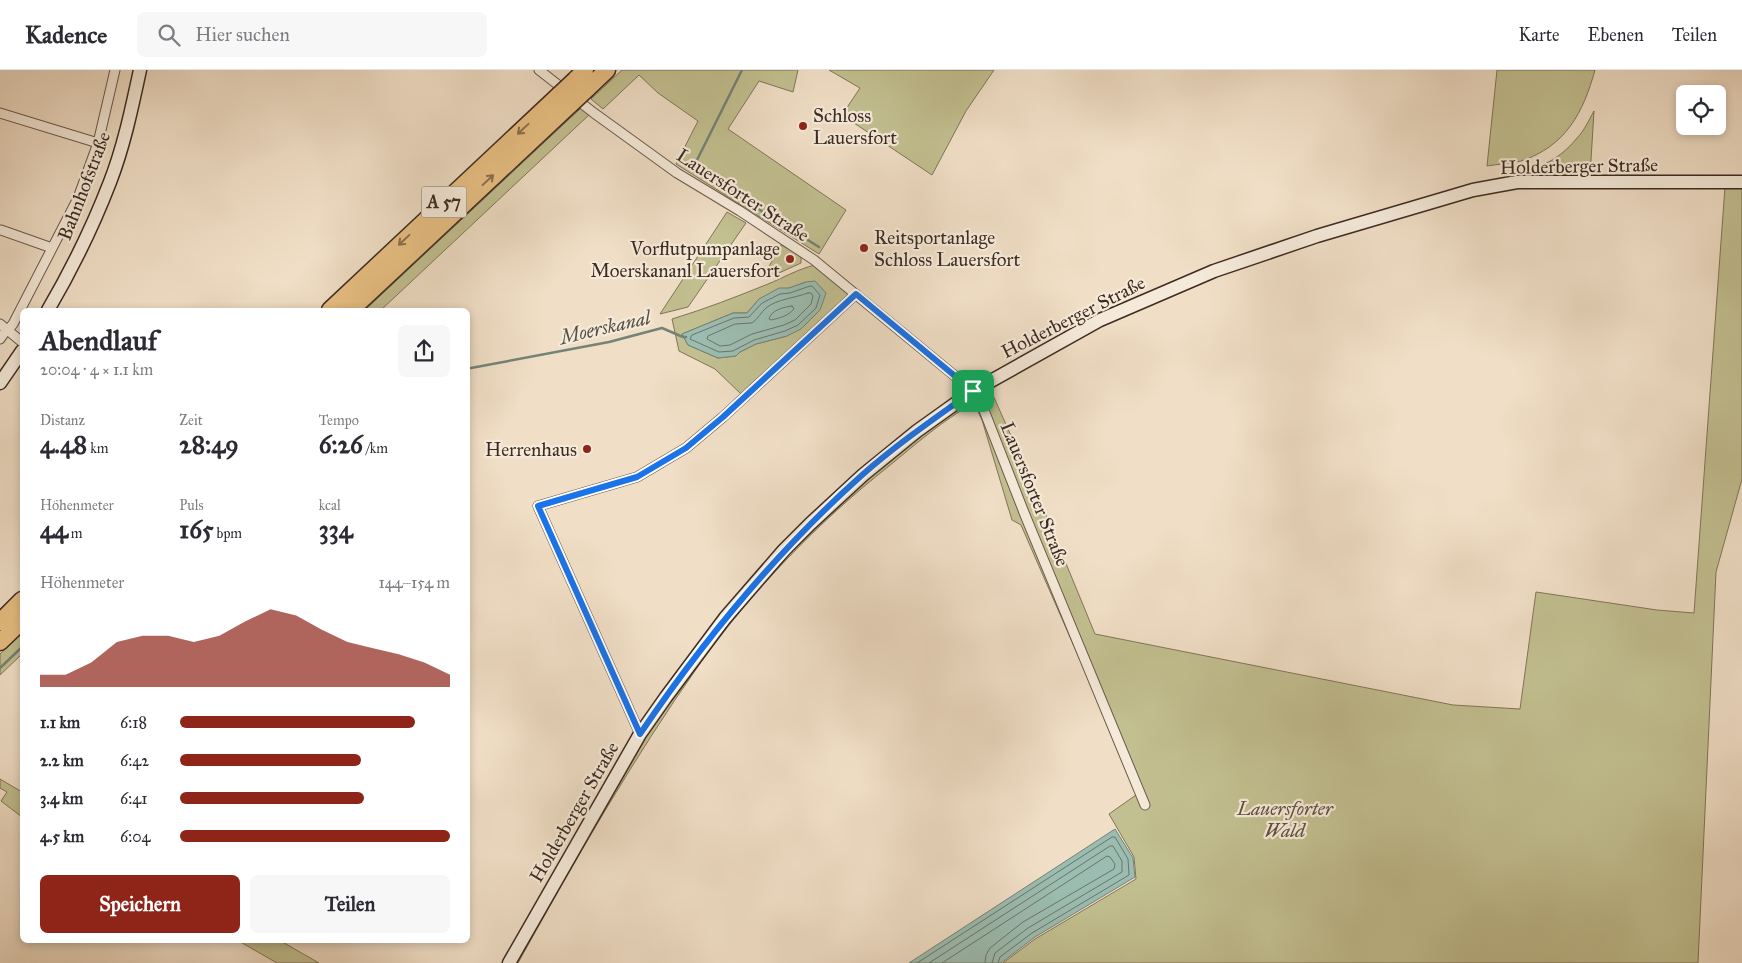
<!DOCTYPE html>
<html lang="de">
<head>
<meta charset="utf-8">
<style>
  body { margin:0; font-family:"IM FELL Great Primer",serif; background:#f7f7f7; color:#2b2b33; height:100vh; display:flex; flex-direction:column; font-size:19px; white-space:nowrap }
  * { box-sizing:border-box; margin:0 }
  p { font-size:16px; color:#7c7c81 }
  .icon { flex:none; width:28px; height:28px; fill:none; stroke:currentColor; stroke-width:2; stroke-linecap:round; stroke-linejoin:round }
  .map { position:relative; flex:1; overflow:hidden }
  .drawer { position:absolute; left:20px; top:238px; width:450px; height:635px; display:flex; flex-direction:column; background:#fff; border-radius:8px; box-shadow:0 2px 8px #0003 }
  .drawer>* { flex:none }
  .fabs { position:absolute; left:1676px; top:15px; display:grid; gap:10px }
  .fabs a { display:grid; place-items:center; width:50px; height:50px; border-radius:8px; background:#fff; box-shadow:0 2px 8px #0003; font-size:25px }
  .pin { position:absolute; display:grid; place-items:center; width:42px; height:42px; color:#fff; margin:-21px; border-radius:10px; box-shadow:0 2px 8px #0006 }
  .round { display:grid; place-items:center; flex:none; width:52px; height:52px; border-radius:8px; background:#f7f7f7 }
  .summary { display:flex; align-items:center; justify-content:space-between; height:85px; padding:0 20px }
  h1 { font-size:28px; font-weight:700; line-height:38px }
  .stats { display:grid; grid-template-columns:repeat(3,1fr); gap:8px; height:85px; padding:5px 20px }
  .stats div { display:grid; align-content:center }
  .stats b { font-size:25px; font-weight:700 }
  .stats small { font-size:14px; font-weight:400 }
  .stats p { font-size:14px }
  .chart { height:140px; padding:10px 20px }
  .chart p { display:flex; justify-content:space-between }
  .chart svg { width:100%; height:90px; margin-top:5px; fill:#8f2418; opacity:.7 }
  .button { display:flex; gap:10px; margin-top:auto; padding:10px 20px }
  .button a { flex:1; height:58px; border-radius:8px; background:#8f2418; color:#fff; font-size:20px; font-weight:700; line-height:58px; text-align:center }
  .button a+a { background:#f7f7f7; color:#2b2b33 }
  ul { padding:0 20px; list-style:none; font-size:16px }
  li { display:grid; grid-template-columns:80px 60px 1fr; align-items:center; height:38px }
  li i { height:12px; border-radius:6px; background:#8f2418 }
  header { display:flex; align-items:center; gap:30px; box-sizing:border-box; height:70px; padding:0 25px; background:#fff; border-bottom:1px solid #e1e1e2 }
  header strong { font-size:24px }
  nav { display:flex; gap:28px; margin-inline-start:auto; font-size:18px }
  .search { width:350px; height:45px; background:#f7f7f7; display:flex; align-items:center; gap:12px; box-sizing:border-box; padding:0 18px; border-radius:8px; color:#7c7c81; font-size:19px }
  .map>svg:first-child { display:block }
</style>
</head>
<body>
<header>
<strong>Kadence</strong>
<div class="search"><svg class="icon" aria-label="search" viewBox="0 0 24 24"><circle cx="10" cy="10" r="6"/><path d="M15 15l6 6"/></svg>Hier suchen</div>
<nav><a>Karte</a><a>Ebenen</a><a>Teilen</a></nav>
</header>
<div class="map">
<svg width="1742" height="893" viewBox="0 0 1742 893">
  <rect width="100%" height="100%" fill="#f0dec6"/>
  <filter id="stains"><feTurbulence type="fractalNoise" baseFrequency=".004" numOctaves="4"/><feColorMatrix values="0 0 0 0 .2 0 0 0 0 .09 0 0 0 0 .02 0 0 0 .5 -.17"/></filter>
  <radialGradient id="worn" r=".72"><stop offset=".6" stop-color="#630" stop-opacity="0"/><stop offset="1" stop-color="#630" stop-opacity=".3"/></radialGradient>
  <!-- green -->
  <path fill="#c2bf90" stroke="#807559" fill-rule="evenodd" d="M 622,0 L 798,0 L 793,22 L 759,11 L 728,59 L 846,140 L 819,184 L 676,94 L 698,51 L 658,23 L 639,5 L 603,39 L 591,29 Z
    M 829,0 L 994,0 L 966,41 L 932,105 L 842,45 L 860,18 Z
    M 1497,0 L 1595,0 C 1583,43 1566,76 1521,91 C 1510,94 1498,94 1487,96 Z
    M 581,38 L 590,44 L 381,240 L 365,240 Z
    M 1594,41 L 1590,106 L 1501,108 C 1533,100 1556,94 1577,68 C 1584,61 1589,50 1594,41 Z
    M 1742,116 L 1742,409 L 1716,502 L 1698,893 L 1003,893 L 1035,869 L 1136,809 L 1134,787 L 1109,744 L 1143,720 L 1089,590 L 1080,590 L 1021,455 L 1012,450 L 982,350 L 974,333 C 943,350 916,374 889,396 C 817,453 752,521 699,595 C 632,690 574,792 518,893 L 513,893 L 643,668 L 730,547 L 830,440 L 915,368 L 968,332 L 974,333 L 992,323 L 1044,440 L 1095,564 L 1453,635 L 1520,639 L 1536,522 L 1657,540 L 1694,543 L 1725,117 Z
    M 727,142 L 746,153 L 688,237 L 660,244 Z
    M 781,175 L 801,185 L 801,193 L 770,207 L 766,201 L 774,188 L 774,181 Z
    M 815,195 L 847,221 L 849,226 L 741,324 L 715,299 L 679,281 L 672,249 C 705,239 736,227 768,214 C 783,208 798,199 815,195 ZM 806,212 L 787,266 L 756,274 L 740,282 L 736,286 L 718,288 L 688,275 L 682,264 L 733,243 L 747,243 L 759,229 Z
    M 22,563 L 22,584 L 0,605 L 0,584 Z
    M 0,709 L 22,722 L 22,747 L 1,731 L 7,722 L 0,718 Z
    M 237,870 L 279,870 L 319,893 L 277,893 Z"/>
  <!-- water -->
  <path fill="#9bbcb0" stroke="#758277" d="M 815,211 L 826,223 L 820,240 L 801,259 L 787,266 L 756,274 L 740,282 L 736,286 L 718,288 L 688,275 L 682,264 L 733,243 L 747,243 L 759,229 L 779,218 L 789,218 L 806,212 Z
    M 1115,759 L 1133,788 L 1135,807 L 1035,867 L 1001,893 L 909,893 Z"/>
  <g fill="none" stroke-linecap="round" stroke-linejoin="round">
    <!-- shore -->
    <path stroke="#6c7469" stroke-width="1" d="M 812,216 L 820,225 L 816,238 L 798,255 L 785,261 L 754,270 L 733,281 L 719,282 L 690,269 L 692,265 L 734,248 L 749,247 L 762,233 L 780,224 L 790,223 L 807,217 Z
      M 808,223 L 811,223 L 813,226 L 811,234 L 795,250 L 784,255 L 752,264 L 730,275 L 720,276 L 707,269 L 708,266 L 735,254 L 752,253 C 758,249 761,242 766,238 C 777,229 795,228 808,223 Z
      M 792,236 L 794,239 C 788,246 780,248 771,250 L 769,249 C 771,240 784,237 792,236 Z
      M 917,893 L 1112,767 L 1115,767 L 1128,789 L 1129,805 L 1032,863 L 1000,887 L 998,893
      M 929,893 L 1110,776 L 1113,776 L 1122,791 L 1122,802 L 1028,858 L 995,883 L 992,893
      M 942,893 L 1107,786 L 1110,787 L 1115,794 L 1114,799 L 1023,852 L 990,878 L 986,885 L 985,893"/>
    <!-- stream -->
    <path stroke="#758277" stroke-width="2.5" d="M 742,0 L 693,98 L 819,177
      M 471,298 L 609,272 L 662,258 L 683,267 L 686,267
      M 0,598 L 22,577"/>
    <defs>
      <path id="street" d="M 539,0 L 594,43 L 677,103 L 740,141 L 814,190 L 978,325 L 1025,445 L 1145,735
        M 0,43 L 98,73
        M 1,160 L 52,178
        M 0,254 L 22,272
        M 8,260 L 13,254 L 78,128 L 98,73 L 115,0
        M 0,269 L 7,259
        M 640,664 L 538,436 L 637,407 L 686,378 L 723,347 L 856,224"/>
      <path id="secondary" d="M 48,240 C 72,199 93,156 110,112 C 124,76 132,37 140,0
        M 0,313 L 22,281
        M 509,893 L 640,664 L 666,627 L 725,548 L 784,480 L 810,454 L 863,405 L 917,361 L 973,321 L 1100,250 L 1214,201 L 1317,166 L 1473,120 L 1517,112 L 1742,112"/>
      <path id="highway" d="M 575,10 L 585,0
        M 587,19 L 607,0
        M 330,240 L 559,25
        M 351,240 L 571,34
        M 0,552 L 22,530
        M 0,572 L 22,551"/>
    </defs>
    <!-- street casing -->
    <use href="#street" stroke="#6a584b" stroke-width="11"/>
    <!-- secondary casing -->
    <use href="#secondary" stroke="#3d2b22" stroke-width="15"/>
    <!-- highway casing -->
    <use href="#highway" stroke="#3d2b22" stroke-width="19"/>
    <!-- street -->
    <use href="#street" stroke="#f5eada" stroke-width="9"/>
    <!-- secondary -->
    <use href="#secondary" stroke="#f5eada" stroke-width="12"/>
    <!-- highway -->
    <use href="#highway" stroke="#e8bf83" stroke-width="16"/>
    <defs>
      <path id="highway-bridge" d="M 559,25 L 575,10
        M 571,34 L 587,19"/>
    </defs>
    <!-- highway-bridge casing -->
    <use href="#highway-bridge" stroke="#3d2b22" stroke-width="19" stroke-linecap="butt"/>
    <!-- highway-bridge -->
    <use href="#highway-bridge" stroke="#e8bf83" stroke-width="16"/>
  </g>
  <!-- one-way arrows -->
  <defs><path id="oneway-shaft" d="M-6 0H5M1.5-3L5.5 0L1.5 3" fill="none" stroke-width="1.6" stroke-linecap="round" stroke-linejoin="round" transform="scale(1.25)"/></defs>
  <g stroke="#8a6e4e">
    <use href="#oneway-shaft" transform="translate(523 59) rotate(137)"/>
    <use href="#oneway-shaft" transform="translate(488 110) rotate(-43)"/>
    <use href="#oneway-shaft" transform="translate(404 170) rotate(137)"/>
  </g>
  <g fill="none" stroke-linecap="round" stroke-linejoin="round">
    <defs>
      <path id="route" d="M 856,224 L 973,321 C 935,348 896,375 861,406 C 775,483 705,568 640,664 L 538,436 L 637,407 L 686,378 L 723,347 Z"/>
    </defs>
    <!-- route casing -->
    <use href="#route" stroke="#fff" stroke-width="10"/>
    <!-- route -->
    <use href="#route" stroke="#1a73e8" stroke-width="6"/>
  </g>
  <!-- markers -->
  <g fill="#8f2418" stroke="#f5eada" stroke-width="2">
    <circle cx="803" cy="56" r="5"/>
    <circle cx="864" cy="178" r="5"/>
    <circle cx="790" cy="189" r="5"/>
    <circle cx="587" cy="379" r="5"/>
  </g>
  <g text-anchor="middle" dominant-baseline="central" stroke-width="4.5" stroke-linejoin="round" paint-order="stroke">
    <!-- shield labels -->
    <rect fill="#f5eada" stroke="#746459" stroke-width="1" x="421.5" y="116.5" width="45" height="31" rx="4"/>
    <g font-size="18" font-weight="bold" fill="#3d2b22">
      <text x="444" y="132">A 57</text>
    </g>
    <!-- poi labels -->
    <g font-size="19" fill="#3d2b22" stroke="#f5eada" text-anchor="start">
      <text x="813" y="45">Schloss<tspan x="813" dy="22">Lauersfort</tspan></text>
      <text x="874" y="167">Reitsportanlage<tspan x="874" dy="22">Schloss Lauersfort</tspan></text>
      <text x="780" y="178" text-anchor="end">Vorflutpumpanlage<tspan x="780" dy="22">Moerskananl Lauersfort</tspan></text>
      <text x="577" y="379" text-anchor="end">Herrenhaus</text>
    </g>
    <!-- street labels -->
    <g font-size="19" fill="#3d2b22" stroke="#f5eada">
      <text transform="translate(1579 96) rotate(-1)">Holderberger Straße</text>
      <text transform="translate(84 116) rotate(-69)">Bahnhofstraße</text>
      <text transform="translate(743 125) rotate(33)">Lauersforter Straße</text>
      <text transform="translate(1073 247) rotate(-27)">Holderberger Straße</text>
      <text transform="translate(1035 424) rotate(68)">Lauersforter Straße</text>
      <text transform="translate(574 742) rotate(-60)">Holderberger Straße</text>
    </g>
    <!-- park labels -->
    <g font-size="19" font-style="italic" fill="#5e503e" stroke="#f5eada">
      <text x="1285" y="738">Lauersforter<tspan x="1285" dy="22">Wald</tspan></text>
    </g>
    <!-- water labels -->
    <g font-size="20" font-style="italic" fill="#544f46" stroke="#f5eada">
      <text transform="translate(605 257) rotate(-13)">Moerskanal</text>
    </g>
  </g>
  <rect width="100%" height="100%" filter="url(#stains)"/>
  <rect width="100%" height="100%" fill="url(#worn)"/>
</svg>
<div class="fabs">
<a><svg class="icon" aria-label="locate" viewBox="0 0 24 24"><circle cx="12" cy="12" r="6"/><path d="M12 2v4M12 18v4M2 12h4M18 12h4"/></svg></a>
</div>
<div class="pin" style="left:973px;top:321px;background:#1e9e55"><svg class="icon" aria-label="arrive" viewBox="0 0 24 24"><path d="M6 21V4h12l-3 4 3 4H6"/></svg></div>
<section class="drawer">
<div class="summary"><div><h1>Abendlauf</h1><p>20:04 · 4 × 1.1 km</p></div><a class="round"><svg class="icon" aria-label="share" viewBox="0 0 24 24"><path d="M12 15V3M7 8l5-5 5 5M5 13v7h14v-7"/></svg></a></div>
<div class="stats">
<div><p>Distanz</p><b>4.48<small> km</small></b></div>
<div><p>Zeit</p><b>28:49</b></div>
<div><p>Tempo</p><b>6:26<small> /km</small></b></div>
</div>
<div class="stats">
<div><p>Höhenmeter</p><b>44<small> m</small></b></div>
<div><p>Puls</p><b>165<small> bpm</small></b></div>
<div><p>kcal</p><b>334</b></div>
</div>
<div class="chart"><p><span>Höhenmeter</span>144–154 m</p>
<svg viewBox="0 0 160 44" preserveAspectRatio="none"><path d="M0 44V38L10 38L20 32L30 22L40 19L50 19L60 22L70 19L80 12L90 6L100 9L110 16L120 22L130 25L140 28L150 32L160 38V44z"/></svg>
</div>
<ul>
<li><b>1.1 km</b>6:18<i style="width:87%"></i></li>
<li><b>2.2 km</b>6:42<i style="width:67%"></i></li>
<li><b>3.4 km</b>6:41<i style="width:68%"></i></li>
<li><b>4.5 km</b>6:04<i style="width:100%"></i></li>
</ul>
<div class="button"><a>Speichern</a><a>Teilen</a></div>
</section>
</div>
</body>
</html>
